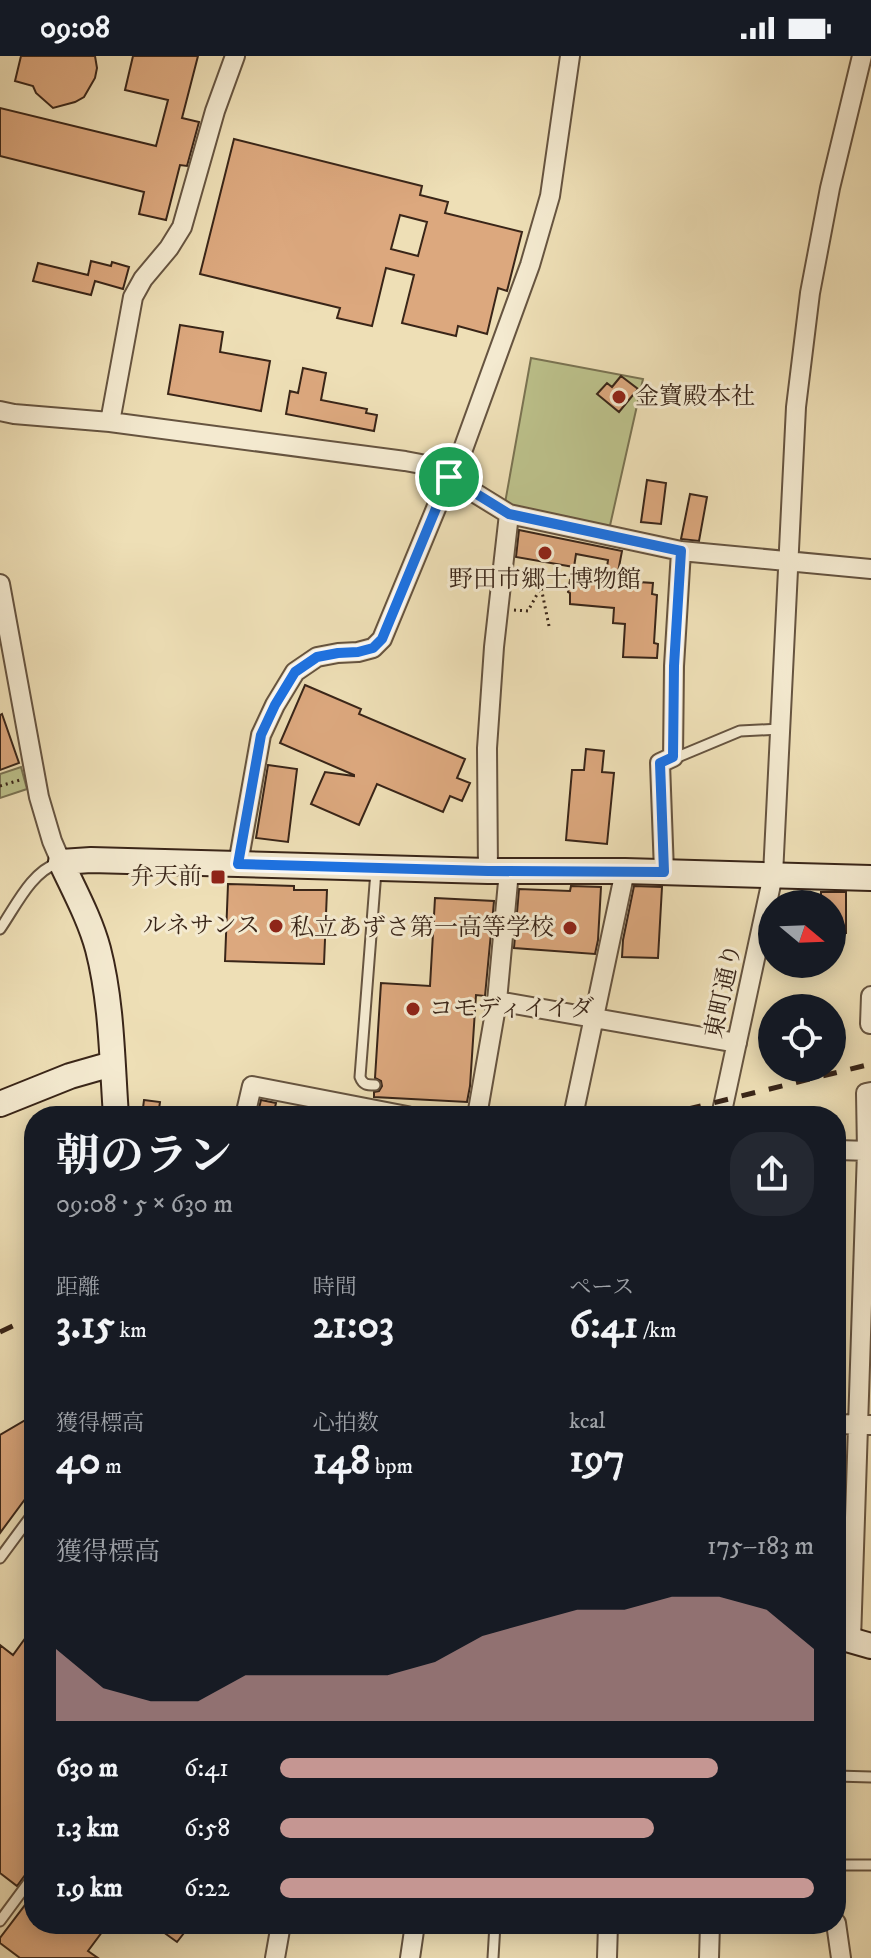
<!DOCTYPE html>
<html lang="ja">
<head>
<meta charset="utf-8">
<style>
  body { margin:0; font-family:"IM FELL DW Pica","Noto Serif JP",serif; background:#242831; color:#f1f3f6; height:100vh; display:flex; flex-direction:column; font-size:30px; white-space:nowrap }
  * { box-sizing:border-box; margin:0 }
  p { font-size:26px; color:#9ea1a6 }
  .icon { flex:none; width:44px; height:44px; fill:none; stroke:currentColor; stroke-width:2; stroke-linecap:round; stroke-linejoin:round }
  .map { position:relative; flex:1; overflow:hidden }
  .drawer { position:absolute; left:24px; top:1050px; width:822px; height:828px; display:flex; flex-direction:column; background:#171b24; border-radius:32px; box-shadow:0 4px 20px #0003 }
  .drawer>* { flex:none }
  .needle { width:52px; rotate:109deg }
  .fabs { position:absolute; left:758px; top:834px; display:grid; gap:16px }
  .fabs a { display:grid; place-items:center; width:88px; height:88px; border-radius:50%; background:#171b24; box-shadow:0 4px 20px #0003; font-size:40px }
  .pin { position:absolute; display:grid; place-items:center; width:68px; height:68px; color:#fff; margin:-34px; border:4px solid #fff; border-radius:50%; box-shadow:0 2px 8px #0007 }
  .round { display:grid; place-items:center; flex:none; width:84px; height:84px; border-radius:32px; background:#242831 }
  .headline { display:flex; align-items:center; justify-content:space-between; height:136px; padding:0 32px }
  h1 { font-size:44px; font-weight:700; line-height:60px }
  .stats { display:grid; grid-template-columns:repeat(3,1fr); gap:12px; height:136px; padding:8px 32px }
  .stats div { display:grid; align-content:center }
  .stats b { font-size:40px; font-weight:700 }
  .stats small { font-size:22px; font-weight:400 }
  .stats p { font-size:22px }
  .chart { height:224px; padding:16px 32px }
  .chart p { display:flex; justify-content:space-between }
  .chart svg { width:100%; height:144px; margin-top:8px; fill:#c59692; opacity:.7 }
  ul { padding:0 32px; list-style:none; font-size:26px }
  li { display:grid; grid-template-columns:128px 96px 1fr; align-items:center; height:60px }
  li i { height:20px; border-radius:10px; background:#c59692 }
  .status { display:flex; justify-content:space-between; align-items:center; height:56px; padding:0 40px; background:#171b24; direction:ltr }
  .status svg { height:22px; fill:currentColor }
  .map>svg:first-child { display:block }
</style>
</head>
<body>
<div class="status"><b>09:08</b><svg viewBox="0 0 49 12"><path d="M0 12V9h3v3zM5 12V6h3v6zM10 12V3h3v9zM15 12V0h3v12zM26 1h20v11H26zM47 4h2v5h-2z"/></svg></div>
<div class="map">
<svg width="871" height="1902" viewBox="0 0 871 1902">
  <rect width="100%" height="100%" fill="#eedfb6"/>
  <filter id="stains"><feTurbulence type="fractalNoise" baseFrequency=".0025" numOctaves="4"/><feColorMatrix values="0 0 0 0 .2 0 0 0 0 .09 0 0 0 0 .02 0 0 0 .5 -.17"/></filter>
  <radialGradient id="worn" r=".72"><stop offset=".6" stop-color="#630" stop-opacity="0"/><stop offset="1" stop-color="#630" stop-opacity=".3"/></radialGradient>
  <!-- green -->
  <path fill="#bcc18b" stroke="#7a7352" stroke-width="2" d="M 531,302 L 643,323 L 609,474 L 513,453 L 505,447 Z
    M 21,711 L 27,733 L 0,742 L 0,718 Z"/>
  <!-- building -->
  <path fill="#dca87e" stroke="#392518" stroke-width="2" fill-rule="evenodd" d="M 21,0 L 95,0 L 97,12 L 95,22 L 84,41 L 75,46 L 53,52 L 36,37 L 33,30 L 15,25 Z
    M 133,0 L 198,0 L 182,62 L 199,66 L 187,110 L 180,109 L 166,164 L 139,158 L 144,136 L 0,100 L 0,52 L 156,90 L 168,44 L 125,34 Z
    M 234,83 L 422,130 L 420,139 L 448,146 L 445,157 L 522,176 L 507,235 L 498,232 L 487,278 L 458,270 L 456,280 L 402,267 L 414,219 L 386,212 L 372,270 L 337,262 L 340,252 L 200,218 ZM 400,159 L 427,166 L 418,200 L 391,193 Z
    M 91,205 L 111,210 L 112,206 L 129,211 L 123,233 L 95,225 L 91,239 L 33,225 L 38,207 L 88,219 Z
    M 180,269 L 223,276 L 220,296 L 270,305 L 261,355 L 168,338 Z
    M 303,312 L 326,317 L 321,344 L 367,353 L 366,357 L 377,359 L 374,375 L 286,358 L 290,335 L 298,337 Z
    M 621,320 L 638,333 L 619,356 L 597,338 L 607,327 L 612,331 Z
    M 647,424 L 666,427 L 661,468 L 641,466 Z
    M 690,438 L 707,441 L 699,485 L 681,483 Z
    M 519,474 L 622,495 L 618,516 L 634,517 L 635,522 L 639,522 L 639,526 L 653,527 L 652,538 L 657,539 L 654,587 L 658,588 L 657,602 L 623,601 L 625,568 L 613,567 L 614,552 L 570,548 L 570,537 L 568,536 L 570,524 L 605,526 L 608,504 L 576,498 L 574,511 L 516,501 Z
    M 305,629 L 361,653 L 359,658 L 465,703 L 457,722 L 470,727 L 462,745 L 450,740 L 443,756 L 377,728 L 359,769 L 311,748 L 325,716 L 354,720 L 354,719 L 280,687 Z
    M 2,658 L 19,707 L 0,714 L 0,659 Z
    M 586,693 L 604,695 L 602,716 L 614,717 L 607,788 L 566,784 L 572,714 L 584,714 Z
    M 268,709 L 297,713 L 288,786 L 256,782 Z
    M 228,828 L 294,830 L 294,834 L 327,834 L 324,908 L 225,905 Z
    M 571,830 L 601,831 L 598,884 L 595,898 L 514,892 L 519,833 L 570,835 Z
    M 634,830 L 662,831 L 658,902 L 622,901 L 623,884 Z
    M 821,836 L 846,836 L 846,877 L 832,877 L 832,848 L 821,848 Z
    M 435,842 L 494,845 L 485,940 L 476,939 L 470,1030 L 467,1046 L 374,1041 L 374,1036 L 379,1035 L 382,1030 L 381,1025 L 375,1022 L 381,927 L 430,930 Z
    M 144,1044 L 160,1046 L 158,1060 L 142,1060 Z
    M 261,1044 L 276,1047 L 273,1060 L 257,1060 Z
    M 34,1359 L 34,1431 L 0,1477 L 0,1379 Z
    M 34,1570 L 34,1812 L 28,1815 L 17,1830 L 0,1817 L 0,1589 L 13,1599 Z
    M 34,1832 L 34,1868 L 108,1868 L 88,1895 L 98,1902 L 20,1902 L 0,1887 L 0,1882 L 31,1841 L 29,1839 Z
    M 152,1868 L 191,1868 L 177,1886 Z"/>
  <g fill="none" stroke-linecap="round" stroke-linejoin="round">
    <defs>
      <path id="lane" d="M 673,701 L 680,700 L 740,675 L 780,673
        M 0,873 C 16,850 31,816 58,807
        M 375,1029 C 367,1029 363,1029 360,1021 L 376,815
        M 0,1502 L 34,1456
        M 836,1720 L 871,1721
        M 836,1809 L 871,1809
        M 0,1865 L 34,1819
        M 493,1902 L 495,1868"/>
      <path id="street" d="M 0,355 L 14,358 L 110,366 L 405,405 L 437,411 L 449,421 L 509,458 L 681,495 L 871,513
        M 110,366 L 133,241 L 143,223 L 169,192 L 182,171 L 215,55 L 235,0
        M 0,528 L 39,741 L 52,785 L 61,806
        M 238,808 L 261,679 L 275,649 L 295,616 L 317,601 L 338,597 L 358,596 L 373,592 L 382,583 L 449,421 L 462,396 L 530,209 L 550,140 L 570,0
        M 488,815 L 487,692 L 494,591 L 509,458
        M 664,816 L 660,707 L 673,701 L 674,610 L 681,495
        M 497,945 L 737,987
        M 870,968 L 871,940
        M 245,1060 L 252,1030 L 407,1060
        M 477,1060 L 497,945 L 509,815
        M 573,1060 L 625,815
        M 721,1060 L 773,819 L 796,351 L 810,237 L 830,132 L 862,0
        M 836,1094 L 871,1095
        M 836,1368 L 871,1369
        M 851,1584 L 867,1095 L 866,1037 L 871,1036
        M 836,1867 L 841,1902
        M 275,1902 L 281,1868
        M 410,1902 L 415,1868
        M 607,1902 L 608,1868
        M 709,1902 L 710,1868"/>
      <path id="secondary" d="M 0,1048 L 70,1020 L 112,1008
        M 116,1060 C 112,1005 112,947 98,893 C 90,863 74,834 61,806 L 91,804 L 488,815 L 625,815 L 871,822
        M 836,1580 L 871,1590"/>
    </defs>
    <!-- lane casing -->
    <use href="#lane" stroke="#665440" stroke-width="13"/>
    <!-- street casing -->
    <use href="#street" stroke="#665440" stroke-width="22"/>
    <!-- secondary casing -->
    <use href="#secondary" stroke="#392518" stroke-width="28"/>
    <!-- path -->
    <path stroke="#392518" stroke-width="3" stroke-dasharray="2 4" stroke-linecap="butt" d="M 514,554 L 528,555 L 541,531 L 541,509
      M 549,570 L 541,531 L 565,532
      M 0,730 L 20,724"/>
    <!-- lane -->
    <use href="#lane" stroke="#f4ead0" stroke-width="9"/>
    <!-- street -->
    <use href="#street" stroke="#f4ead0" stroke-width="18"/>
    <!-- secondary -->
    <use href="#secondary" stroke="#f4ead0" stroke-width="24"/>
    <!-- rail -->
    <path stroke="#392518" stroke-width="5" stroke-dasharray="14 14" stroke-linecap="butt" d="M 660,1060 L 871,1008
      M 0,1276 L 34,1260"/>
  </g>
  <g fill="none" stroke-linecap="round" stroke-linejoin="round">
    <defs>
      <path id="route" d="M 449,421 L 509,458 L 681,495 L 674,610 L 673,701 L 660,707 L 664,816 L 488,815 L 238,808 L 261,679 L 275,649 L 295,616 L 317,601 L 338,597 L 358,596 L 373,592 L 382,583 Z"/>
    </defs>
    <!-- route casing -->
    <use href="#route" stroke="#fff" stroke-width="16"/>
    <!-- route -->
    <use href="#route" stroke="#1a73e8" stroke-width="10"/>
  </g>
  <!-- markers -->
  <g fill="#8f2418" stroke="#f4ead0" stroke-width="3">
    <circle cx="619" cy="341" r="8"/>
    <circle cx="545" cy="497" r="8"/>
    <rect x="210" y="813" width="16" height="16" rx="4"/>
    <circle cx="276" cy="870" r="8"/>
    <circle cx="570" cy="872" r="8"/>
    <circle cx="413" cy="953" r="8"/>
  </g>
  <g text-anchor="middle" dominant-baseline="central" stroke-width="6" stroke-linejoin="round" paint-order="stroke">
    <!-- poi labels -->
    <g font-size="24" fill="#392518" stroke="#f4ead0" text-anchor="end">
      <text x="635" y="341" text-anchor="start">金寶殿本社</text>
      <text x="545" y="524" text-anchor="middle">野田市郷土博物館</text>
      <text x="202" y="821">弁天前</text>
      <text x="260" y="870">ルネサンス</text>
      <text x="554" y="872">私立あずさ第一高等学校</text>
      <text x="429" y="953" text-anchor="start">コモディイイダ</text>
    </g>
    <!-- street labels -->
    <g font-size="24" fill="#392518" stroke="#f4ead0">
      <text transform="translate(724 935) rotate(-78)">東町通り</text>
    </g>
  </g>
  <rect width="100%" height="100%" filter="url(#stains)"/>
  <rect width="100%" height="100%" fill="url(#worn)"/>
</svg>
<div class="fabs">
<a><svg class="needle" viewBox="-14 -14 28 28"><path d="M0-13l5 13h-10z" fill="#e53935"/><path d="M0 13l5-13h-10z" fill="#9ea1a6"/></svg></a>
<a><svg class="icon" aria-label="locate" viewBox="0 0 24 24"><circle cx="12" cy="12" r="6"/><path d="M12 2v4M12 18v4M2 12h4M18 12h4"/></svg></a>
</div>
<div class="pin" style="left:449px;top:421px;background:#1e9e55"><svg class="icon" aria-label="arrive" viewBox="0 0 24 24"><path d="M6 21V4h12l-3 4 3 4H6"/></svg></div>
<section class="drawer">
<div class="headline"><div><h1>朝のラン</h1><p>09:08 · 5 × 630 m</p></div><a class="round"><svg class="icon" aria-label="share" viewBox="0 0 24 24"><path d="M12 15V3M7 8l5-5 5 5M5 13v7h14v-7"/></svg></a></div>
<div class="stats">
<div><p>距離</p><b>3.15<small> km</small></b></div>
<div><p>時間</p><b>21:03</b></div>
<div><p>ペース</p><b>6:41<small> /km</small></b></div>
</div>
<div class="stats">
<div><p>獲得標高</p><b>40<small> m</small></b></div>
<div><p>心拍数</p><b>148<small> bpm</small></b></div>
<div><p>kcal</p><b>197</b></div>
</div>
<div class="chart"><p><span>獲得標高</span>175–183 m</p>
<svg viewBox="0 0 160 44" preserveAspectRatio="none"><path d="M0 44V22L10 34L20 38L30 38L40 30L50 30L60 30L70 30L80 26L90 18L100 14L110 10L120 10L130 6L140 6L150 10L160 22V44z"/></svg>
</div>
<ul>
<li><b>630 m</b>6:41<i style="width:82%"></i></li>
<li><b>1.3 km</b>6:58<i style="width:70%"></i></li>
<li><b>1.9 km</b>6:22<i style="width:100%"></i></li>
</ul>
</section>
</div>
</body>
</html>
